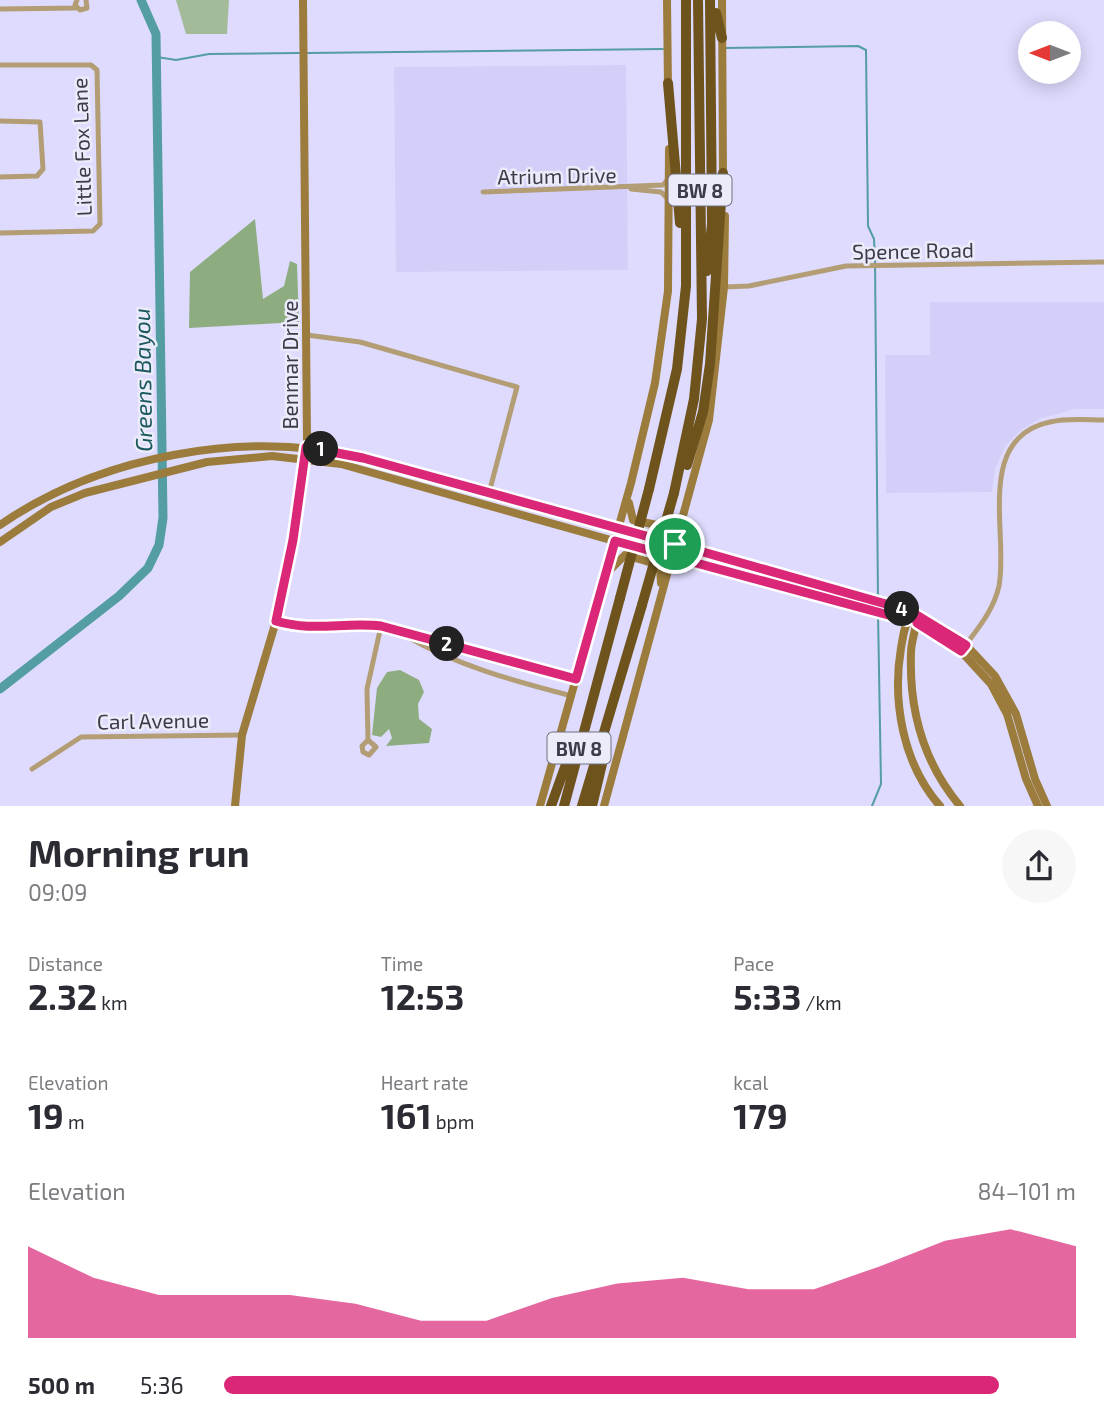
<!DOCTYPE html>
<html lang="en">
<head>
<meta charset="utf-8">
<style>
  body { margin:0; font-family:"Exo 2",sans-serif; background:#f7f7f7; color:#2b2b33; height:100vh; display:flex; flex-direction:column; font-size:26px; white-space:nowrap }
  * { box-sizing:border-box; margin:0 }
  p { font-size:23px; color:#7c7c81 }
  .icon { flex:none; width:38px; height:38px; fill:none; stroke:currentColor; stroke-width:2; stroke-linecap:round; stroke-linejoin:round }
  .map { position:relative; height:806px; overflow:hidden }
  .details { display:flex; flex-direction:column; background:#fff; flex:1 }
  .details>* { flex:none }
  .needle { width:46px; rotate:270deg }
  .tools { position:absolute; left:1018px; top:21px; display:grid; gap:14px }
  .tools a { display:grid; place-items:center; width:63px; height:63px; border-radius:50%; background:#fff; box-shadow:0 4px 18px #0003; font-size:35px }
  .pin { position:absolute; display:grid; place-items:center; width:60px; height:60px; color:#fff; margin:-30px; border:4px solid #fff; border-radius:50%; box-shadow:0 2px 7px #0007 }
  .km { position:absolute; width:35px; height:35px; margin:-18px; border-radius:50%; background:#222; color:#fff; font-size:19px; line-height:35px; text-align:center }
  .round { display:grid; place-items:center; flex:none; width:74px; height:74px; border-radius:37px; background:#f7f7f7 }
  .summary { display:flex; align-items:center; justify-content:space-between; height:119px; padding:0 28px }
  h1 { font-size:38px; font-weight:700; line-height:52px }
  .figures { display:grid; grid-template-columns:repeat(3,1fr); gap:10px; height:119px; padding:7px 28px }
  .figures div { display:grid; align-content:center }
  .figures b { font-size:35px; font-weight:700 }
  .figures small { font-size:19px; font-weight:400 }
  .figures p { font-size:19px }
  .chart { height:196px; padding:14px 28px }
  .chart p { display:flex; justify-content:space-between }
  .chart svg { width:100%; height:126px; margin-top:7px; fill:#db2777; opacity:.7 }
  ul { padding:0 28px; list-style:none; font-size:23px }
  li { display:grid; grid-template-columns:112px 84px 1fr; align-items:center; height:52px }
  li i { height:18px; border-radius:9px; background:#db2777 }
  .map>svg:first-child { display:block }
</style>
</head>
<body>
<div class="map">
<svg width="1104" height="806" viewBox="0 0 1104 806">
  <rect width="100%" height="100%" fill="#dedbfe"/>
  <!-- built -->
  <path fill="#d4cff9" d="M 626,65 L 628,270 L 396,272 L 394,67 Z
    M 930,302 L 1104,302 L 1104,409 L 1075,409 L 1039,419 L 1021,430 L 1005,446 L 995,469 L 992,492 L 886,493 L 885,355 L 930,355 Z"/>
  <!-- green -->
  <path fill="#a4bb9a" d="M 176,0 L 229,0 L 227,34 L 186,34 Z"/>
  <!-- forest -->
  <path fill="#8dad80" d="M 255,219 L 263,299 L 284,286 L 290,261 L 297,264 L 299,322 L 189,328 L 190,272 Z
    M 400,670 L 419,680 L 424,692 L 418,704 L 419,719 L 432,729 L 429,743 L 386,746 L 392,738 L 389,729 L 381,737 L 372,735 L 377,688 L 387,672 Z"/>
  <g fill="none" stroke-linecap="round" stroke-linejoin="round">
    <!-- stream -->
    <path stroke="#549da2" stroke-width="2" d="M 724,48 L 858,46 L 866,50 L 868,226 L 874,239 L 875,259 L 878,600
      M 308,53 L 663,49
      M 157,57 L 176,60 L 209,54 L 299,53
      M 872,806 L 881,784 L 878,613"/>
    <!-- river -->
    <path stroke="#549da2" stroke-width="9" d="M 0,689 L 119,596 L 148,568 L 159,545 L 163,518 L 156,34 L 141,0"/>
    <!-- street -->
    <path stroke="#b29d75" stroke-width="5" d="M 77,0 L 75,5 L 80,10 L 87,8 L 86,0
      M 0,9 L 76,8
      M 0,65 L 91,65 L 97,70 L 100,224 L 93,231 L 0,233
      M 0,121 L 40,122 L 43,169 L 37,176 L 0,177
      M 631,189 L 661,192 L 669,200
      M 483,192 L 663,185 L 668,179
      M 724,287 L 749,286 L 846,266 L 1104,262
      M 307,335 L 360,342 L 517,387 L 489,493
      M 276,621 C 312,631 344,622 381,626 L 576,679
      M 406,636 C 458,666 514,681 572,696
      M 965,646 C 979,627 994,609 999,586 C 1009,534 974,438 1050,422 C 1067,418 1087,420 1104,420
      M 368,740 L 376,747 L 369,755 L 363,752 L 362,746 L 368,740 L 367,689 L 381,626
      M 32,769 L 81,737 L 242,735"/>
    <!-- secondary -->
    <path stroke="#9b7c3c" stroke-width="8" d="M 667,0 L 668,87
      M 722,0 L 723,175
      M 629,503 L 633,520 L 671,528 L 680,518
      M 0,525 C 100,456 245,429 363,458 L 736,559 L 926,619 L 966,645 L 995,676 L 1016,714 L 1035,779 L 1047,806
      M 0,542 L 51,507 L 85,493 L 207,462 L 272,456 L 341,464 L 671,557 L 858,604 L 928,628 L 956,646 L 991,684 L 1007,714 L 1026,779 L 1038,806
      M 608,572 L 625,555 L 656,564 L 660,568 L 661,583
      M 910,618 C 904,625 903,638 901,648 C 892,702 903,764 940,806
      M 916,620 C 916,631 911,641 911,653 C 909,709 923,762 960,806
      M 235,806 L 242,735 L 276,621 L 293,540 L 307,440 L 303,0
      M 540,806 L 631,483 L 655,383 L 668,291 L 669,149
      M 604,806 L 709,420 L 724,287 L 725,216"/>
    <!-- highway -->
    <path stroke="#6e541c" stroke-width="10" d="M 716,13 L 722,38
      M 668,83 L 680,223
      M 707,271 L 712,224 L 710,0
      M 687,465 L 703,412 L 710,364 L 723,173
      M 649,489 L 677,369 L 686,286 L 686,0
      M 674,493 L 694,399 L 702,319 L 698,0
      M 551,806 L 573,745
      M 564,806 L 620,598
      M 582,806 L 642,605
      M 592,806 L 606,747"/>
    <!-- highway-bridge -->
    <path stroke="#6e541c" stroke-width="10" d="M 620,598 L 649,489
      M 642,605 L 674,493"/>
  </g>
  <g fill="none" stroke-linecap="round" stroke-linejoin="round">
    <defs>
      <path id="route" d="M 675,544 L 363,458 L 306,447 L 293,540 L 276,621 C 313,632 343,622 381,626 L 576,679 L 615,541 L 907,620 L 915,614 L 966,645 L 961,651 L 917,623 L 915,614 L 900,608 L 675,544"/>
    </defs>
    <!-- route casing -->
    <use href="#route" stroke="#fff" stroke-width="14"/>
    <!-- route -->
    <use href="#route" stroke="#db2777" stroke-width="9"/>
  </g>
  <g text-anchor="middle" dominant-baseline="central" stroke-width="5" stroke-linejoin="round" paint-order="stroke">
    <!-- shield labels -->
    <g fill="#ecebf9" stroke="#71707e" stroke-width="2">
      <rect x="668.5" y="174.5" width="63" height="31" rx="5"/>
      <rect x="547.5" y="732.5" width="63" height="31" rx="5"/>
    </g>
    <g font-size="19" font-weight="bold" fill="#3c3b49">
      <text x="700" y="190">BW 8</text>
      <text x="579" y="748">BW 8</text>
    </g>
    <!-- street labels -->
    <g font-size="21" fill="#3c3b49" stroke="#ecebf9">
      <text transform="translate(81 147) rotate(-92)">Little Fox Lane</text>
      <text transform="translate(557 175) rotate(-1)">Atrium Drive</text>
      <text transform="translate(913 250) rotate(-1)">Spence Road</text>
      <text transform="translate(289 365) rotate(-90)">Benmar Drive</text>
      <text transform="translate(153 720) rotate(-1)">Carl Avenue</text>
    </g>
    <!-- water labels -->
    <g font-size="23" font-style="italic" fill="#1b595e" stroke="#ecebf9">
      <text transform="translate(142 380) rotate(-91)">Greens Bayou</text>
    </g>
  </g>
</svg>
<div class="tools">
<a><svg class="needle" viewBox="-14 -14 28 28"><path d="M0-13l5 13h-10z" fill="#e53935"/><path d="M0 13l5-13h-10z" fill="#7c7c81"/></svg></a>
</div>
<div class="pin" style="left:675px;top:544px;background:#1e9e55"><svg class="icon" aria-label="arrive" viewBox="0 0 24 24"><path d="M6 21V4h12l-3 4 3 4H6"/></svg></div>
<b class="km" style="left:321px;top:449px">1</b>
<b class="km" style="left:447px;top:644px">2</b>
<b class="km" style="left:902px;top:609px">4</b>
</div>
<section class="details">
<div class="summary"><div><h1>Morning run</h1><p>09:09</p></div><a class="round"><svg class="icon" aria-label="share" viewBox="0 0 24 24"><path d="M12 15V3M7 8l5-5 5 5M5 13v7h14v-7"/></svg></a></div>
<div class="figures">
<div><p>Distance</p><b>2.32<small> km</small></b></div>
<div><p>Time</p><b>12:53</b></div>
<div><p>Pace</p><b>5:33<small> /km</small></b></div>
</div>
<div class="figures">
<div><p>Elevation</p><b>19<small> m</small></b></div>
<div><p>Heart rate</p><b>161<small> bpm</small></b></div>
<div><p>kcal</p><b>179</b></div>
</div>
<div class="chart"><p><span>Elevation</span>84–101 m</p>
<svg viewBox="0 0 160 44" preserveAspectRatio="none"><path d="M0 44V12L10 23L20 29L30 29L40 29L50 32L60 38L70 38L80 30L90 25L100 23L110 27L120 27L130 19L140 10L150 6L160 12V44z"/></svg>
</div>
<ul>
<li><b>500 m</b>5:36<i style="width:91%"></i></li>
</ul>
</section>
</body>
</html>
